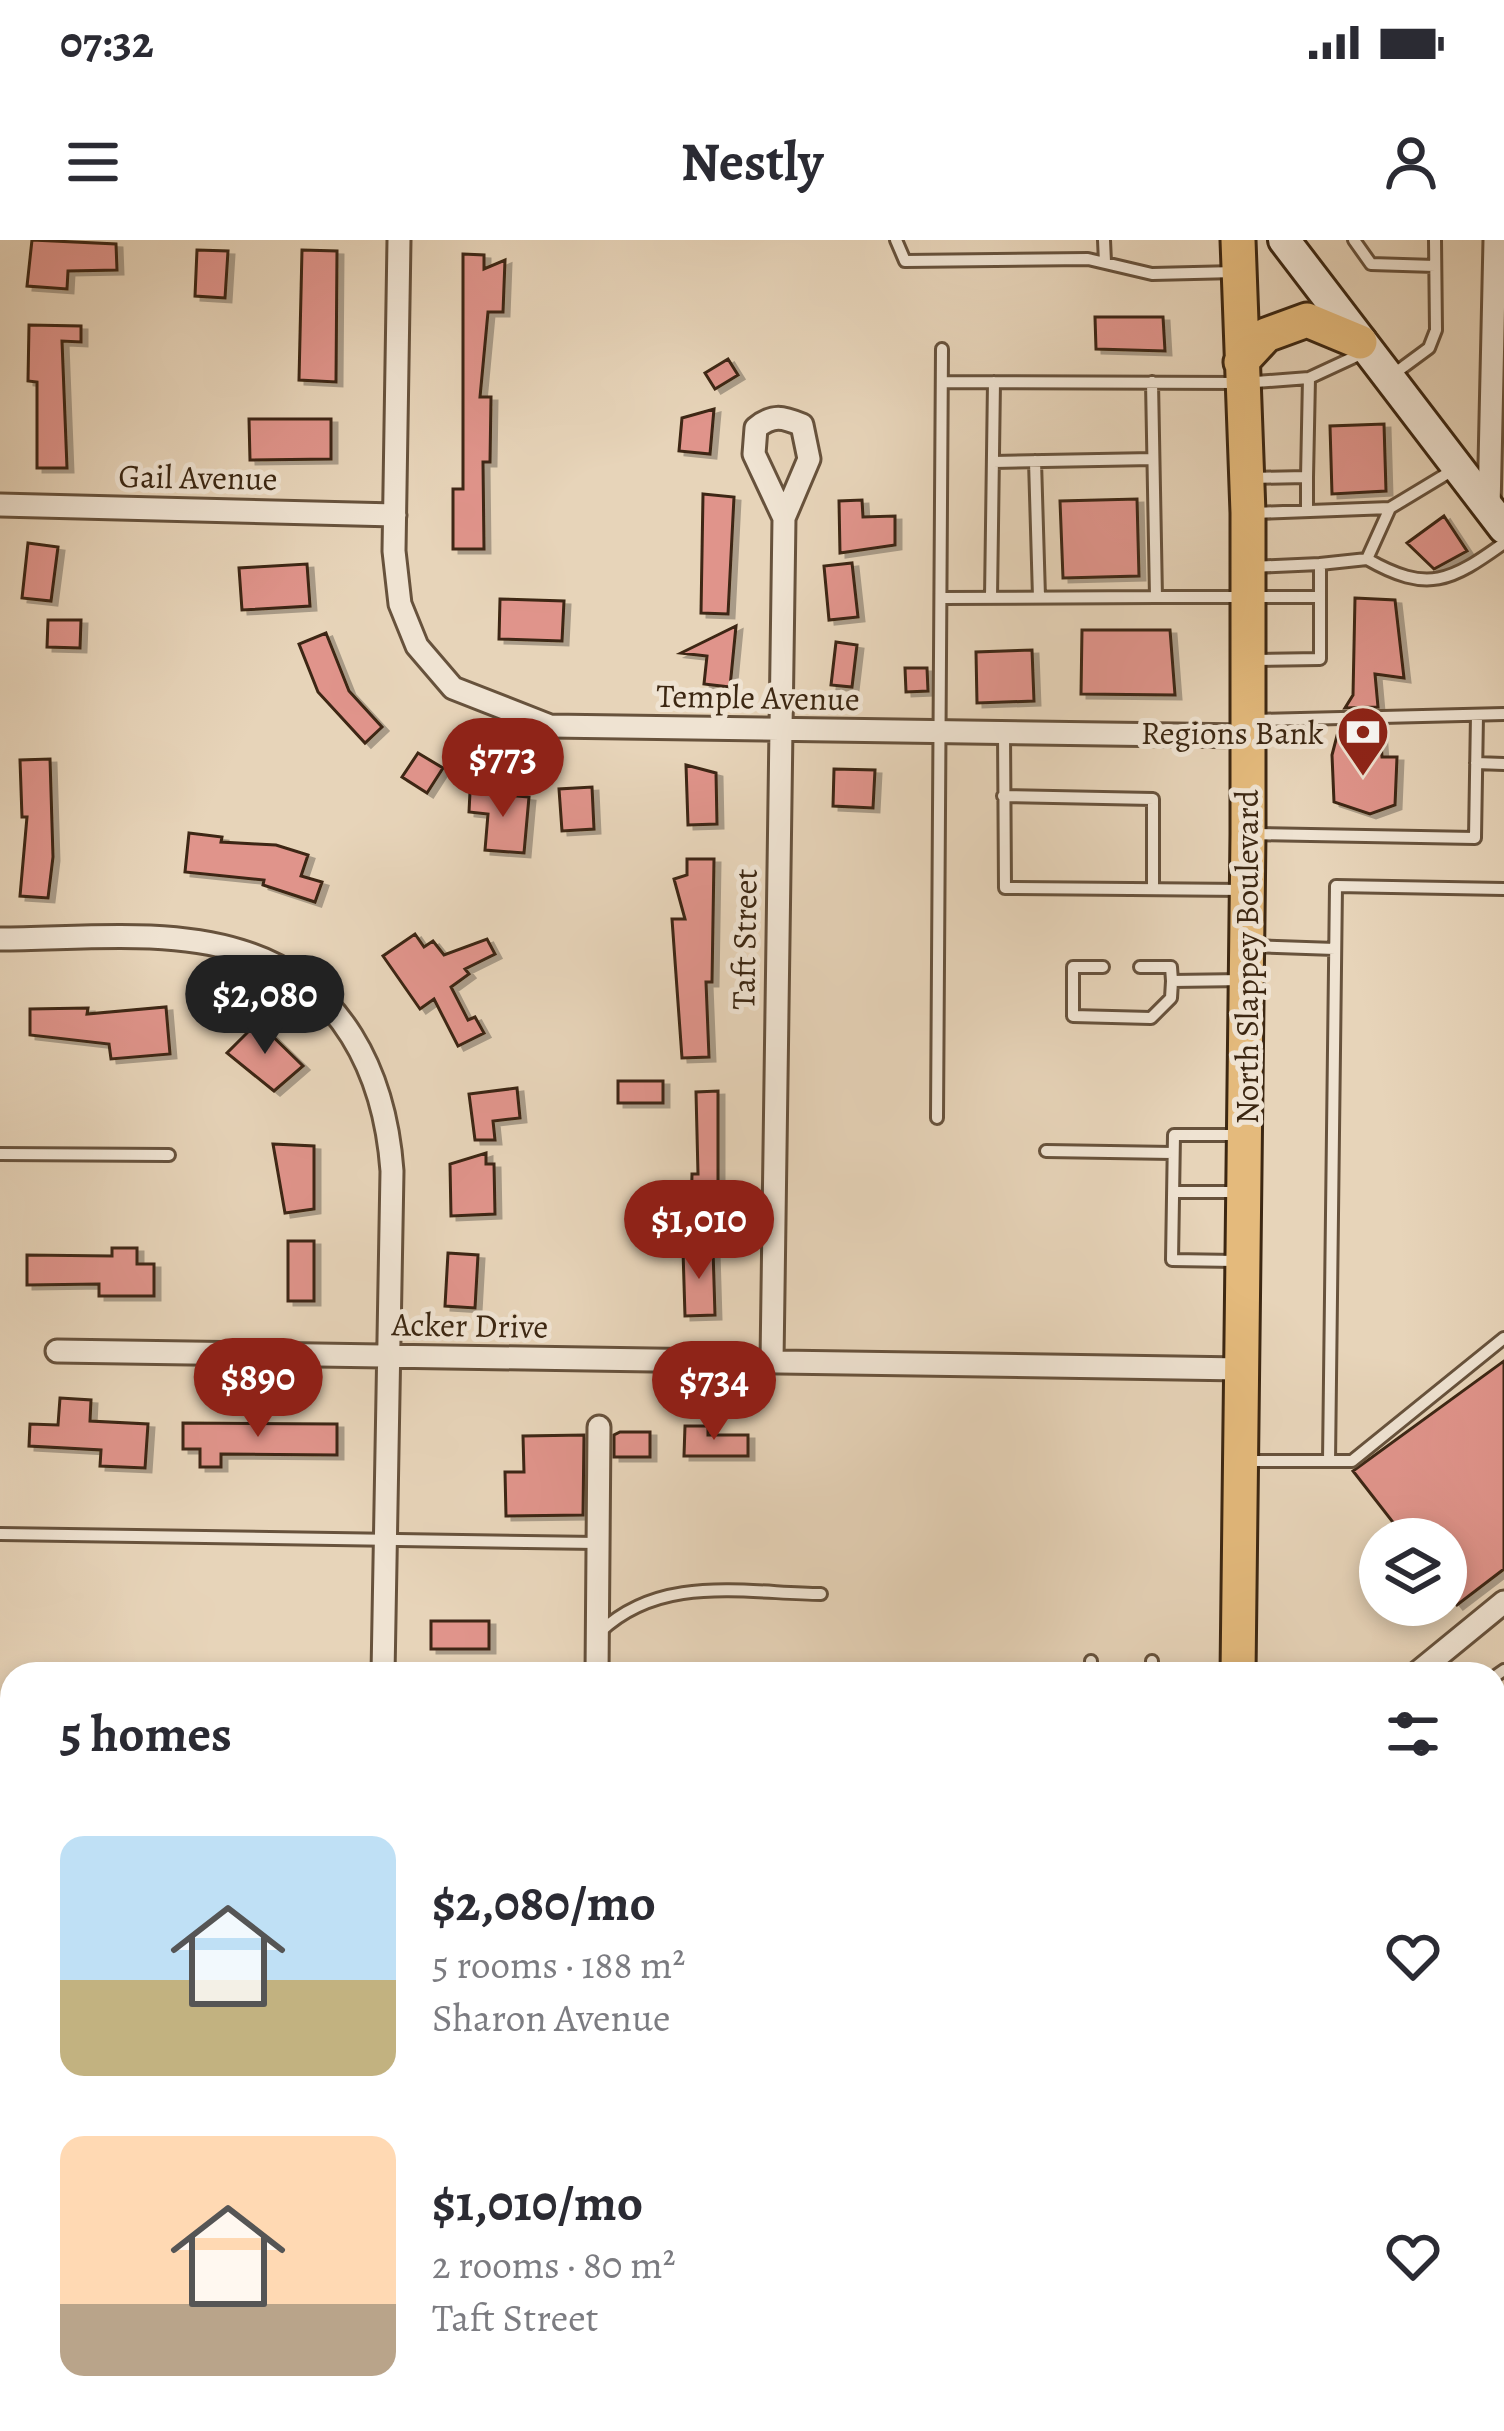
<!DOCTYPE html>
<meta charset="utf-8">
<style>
:root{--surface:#fff;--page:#f2f2f3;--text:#2b2b33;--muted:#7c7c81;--accent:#8f2418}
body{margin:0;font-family:Alegreya,serif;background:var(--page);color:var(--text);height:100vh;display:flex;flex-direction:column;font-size:45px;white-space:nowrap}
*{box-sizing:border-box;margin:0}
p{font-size:39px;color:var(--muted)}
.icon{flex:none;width:66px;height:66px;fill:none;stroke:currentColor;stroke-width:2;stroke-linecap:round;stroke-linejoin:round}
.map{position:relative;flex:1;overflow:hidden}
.panel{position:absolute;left:0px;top:1422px;width:1506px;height:771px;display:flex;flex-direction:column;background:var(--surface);border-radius:36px 36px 0 0;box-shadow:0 6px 18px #0003}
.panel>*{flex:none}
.tools{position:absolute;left:1359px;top:1278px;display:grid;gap:24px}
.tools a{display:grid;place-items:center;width:108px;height:108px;border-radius:50%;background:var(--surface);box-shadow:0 6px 18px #0003;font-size:60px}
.price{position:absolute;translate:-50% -102px;padding:0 27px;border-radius:42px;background:var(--accent);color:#fff;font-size:39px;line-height:78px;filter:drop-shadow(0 3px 6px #0008)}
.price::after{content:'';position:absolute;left:50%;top:72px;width:36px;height:27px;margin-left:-18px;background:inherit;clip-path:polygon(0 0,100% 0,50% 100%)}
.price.active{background:#222;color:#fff}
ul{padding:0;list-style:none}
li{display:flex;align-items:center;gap:36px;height:300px;padding:0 60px}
li span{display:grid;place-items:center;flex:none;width:336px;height:240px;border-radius:24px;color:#555}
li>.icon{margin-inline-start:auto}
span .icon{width:144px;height:144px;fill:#fffc;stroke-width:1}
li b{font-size:51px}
h2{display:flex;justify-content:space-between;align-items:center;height:144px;padding:0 60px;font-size:51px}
.status{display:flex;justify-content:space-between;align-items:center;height:84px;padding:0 60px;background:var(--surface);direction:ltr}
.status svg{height:33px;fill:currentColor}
header{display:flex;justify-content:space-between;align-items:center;height:156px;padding:0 60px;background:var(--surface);font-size:54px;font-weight:700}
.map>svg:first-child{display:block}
</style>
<div class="status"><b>07:32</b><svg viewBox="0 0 49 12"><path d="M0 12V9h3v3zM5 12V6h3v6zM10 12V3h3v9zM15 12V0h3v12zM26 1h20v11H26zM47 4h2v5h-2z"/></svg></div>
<header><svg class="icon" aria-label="menu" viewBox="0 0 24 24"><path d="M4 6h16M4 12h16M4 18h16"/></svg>Nestly<svg class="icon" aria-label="person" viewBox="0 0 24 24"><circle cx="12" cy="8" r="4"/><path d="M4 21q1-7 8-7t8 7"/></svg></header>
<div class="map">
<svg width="1504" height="2191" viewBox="0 0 1504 2191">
<defs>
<filter id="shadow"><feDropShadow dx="6" dy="4" stdDeviation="0" flood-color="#0004"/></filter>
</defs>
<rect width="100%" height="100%" fill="#e7d4b9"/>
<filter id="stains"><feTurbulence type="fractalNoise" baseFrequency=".00167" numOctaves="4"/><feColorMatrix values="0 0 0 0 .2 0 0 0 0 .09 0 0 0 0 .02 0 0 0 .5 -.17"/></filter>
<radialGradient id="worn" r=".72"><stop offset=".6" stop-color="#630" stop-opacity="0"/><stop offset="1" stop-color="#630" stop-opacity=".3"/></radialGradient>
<!-- building -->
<path fill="#e0948b" stroke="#3c2712" stroke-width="3" filter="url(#shadow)" d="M32,0L116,4L117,30L68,31L67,49L27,46Z
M197,10L228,11L225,58L195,56Z
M302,10L337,11L336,142L299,140Z
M463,14L484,15V29L505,20L503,72H488L480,157H491L490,222H483L484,309H453V249H463Z
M1095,77H1163L1165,111L1096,109Z
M29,85L81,86V102L62,101L67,228H37V142L28,141Z
M728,119L738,135L715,149L705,133Z
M714,169L710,214L679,211L682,178Z
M249,179H331V219L250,220Z
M1384,184L1386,251L1332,254L1330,186Z
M703,254L734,257L728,374L701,373Z
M1137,259L1139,336L1063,338L1060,261Z
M862,260L863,277L895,276V305L840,313L839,261Z
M1444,276L1467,311L1434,329L1407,303Z
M28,303L58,307L51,361L22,358Z
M852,323L858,377L829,380L824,326Z
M307,324L310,366L242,370L239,328Z
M1355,358L1395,360L1404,438L1375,434L1378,467L1345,468L1353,455Z
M500,359L564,361L562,401L499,399Z
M48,380H81L80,408L47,407Z
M736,386L730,447L704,444L707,416L681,413Z
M1082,390H1170L1175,455L1081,454Z
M326,393L349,451L382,487L365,503L318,452L299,404Z
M836,402L857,405L852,447L831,445Z
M1032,410L1034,461L977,463L976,412Z
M905,428H927L928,451L906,452Z
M1380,487L1382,517H1397L1395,565L1370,574L1334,562L1332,515L1339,488Z
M418,513L443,528L427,553L402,537Z
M50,519L53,617L48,658L20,656L27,577H22L20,520Z
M686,525L716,533L717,584L688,585Z
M834,529L875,530L873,568L833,566Z
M592,547L594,589L562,591L559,549Z
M470,552L529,557L524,613L485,610L488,574L469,572Z
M189,593L222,597L221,602L276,605L308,615L301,636L322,642L315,662L263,645L264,640L185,632Z
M687,619H714L712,742H706L709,817L682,818L672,679H685L674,639L687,635Z
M415,694L424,707L433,701L444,715L487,699L495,714L465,729L469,734L451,747L468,780L475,777L484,793L458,806L434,759L420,769L383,716Z
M166,767L170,814L111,819L109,804L30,795V769L88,768L87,774Z
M258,782L303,826L274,851L227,813Z
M618,841H663V863H618Z
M517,848L520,878L493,881L495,900H475L469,854Z
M718,851V978H691L692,934H698L696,852Z
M273,904L314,906V969L285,973Z
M486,913V924H494L495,974L451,976L450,924Z
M288,1001H314V1061H288Z
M112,1008H137V1024H154V1056H99V1044L27,1045V1015L112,1016Z
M713,1009L715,1075L685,1076L683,1010Z
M448,1013L478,1015L475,1068L445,1066Z
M1504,1121V1329L1457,1365L1446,1351V1299H1406L1353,1231Z
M60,1158L91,1160L90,1181L148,1184L145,1228L100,1226L101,1210L29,1206L30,1184L58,1185Z
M183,1183L337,1184V1215L221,1214V1227H200V1209H183Z
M685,1186H708V1195H748V1216H684Z
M620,1192H650V1217H614V1195Z
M584,1195L583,1275L506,1276L505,1232H524L523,1196Z
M431,1381H489V1409H431Z"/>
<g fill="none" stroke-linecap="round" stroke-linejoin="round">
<!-- lane casing -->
<g stroke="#67523c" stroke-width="16">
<path id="lane" d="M896,0L905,21L1088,19L1152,34L1236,32
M1104,0L1105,22
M1354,0L1371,24L1435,26
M1391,136L1429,108L1436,90L1435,0
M942,142L1242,143L1309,138
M1035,221L1039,357
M993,222L1153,219
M1250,238L1307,237L1309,138L1363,113
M1307,271V237
M1255,273L1390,268
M1367,319C1428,354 1451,341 1504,303
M1320,324L1367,319L1390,268L1453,230
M1156,357H1320
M941,358L1156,357L1152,142
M991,358L994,142
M1251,420L1320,419V324L1252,327
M1255,480L1504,474
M1004,492L1005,648L1245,650
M1476,523L1504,524
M1003,556L1153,559V649
M1251,594L1475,598L1477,475
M1251,706L1335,709
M1103,727H1073V776L1151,778L1171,758L1172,741L1244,740
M1140,727H1171L1172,741
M937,878L942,109
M1046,911L1173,913
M0,914L169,915
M1173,952H1242
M1236,1021L1172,1020L1174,895H1242
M1245,1221H1352L1504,1098
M1329,1221L1336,646L1504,649
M0,1294L597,1303
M600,1392C661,1334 743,1353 821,1354
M1152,1421V1434
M1091,1434V1421
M1494,1437L1504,1430
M0,2106H12
M643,2191V2181
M897,2191V2181
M1013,2191V2181
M1136,2191V2181"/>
</g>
<!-- street casing -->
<g stroke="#67523c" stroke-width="27">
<path id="street" d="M399,0L394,311L400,364L417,406L453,448L550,486L1248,496
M0,265L395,275
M1489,269L1495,0
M0,699C77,699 165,688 240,711C342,741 385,834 392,931L383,1434
M57,1111L1242,1129
M772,1121L784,278L809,219L802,185C783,177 773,174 756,188L754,214L784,278
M597,1434L599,1187
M1416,1434L1504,1362
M0,1476H12
M0,1654L12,1655
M1494,2044L1504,2057
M135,2181V2191"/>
</g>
<!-- secondary casing -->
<g stroke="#3c2712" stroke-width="36">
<path id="secondary" d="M1284,0L1504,288
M1494,1869L1504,1862
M0,1880H12"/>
</g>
<!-- primary casing -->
<g stroke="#3c2712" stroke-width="39">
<path id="primary" d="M1238,0L1248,273V594L1238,1434
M1241,122L1266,95L1307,80L1360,102
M1226,2191V2181"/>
</g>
<!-- lane -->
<use href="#lane" stroke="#efe3d2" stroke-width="10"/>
<!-- street -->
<use href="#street" stroke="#efe3d2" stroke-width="21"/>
<!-- secondary -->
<use href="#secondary" stroke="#efe3d2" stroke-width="30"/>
<!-- primary -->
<use href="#primary" stroke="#e4ba7c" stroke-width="33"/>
</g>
<!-- icons -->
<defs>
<g id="bank-pin" transform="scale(2.7)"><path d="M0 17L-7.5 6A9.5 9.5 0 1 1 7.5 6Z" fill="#8f2418" stroke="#efe3d2"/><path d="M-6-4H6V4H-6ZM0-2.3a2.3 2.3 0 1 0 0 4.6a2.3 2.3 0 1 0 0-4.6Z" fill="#fff"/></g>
</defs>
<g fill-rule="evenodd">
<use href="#bank-pin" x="1363" y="492"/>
</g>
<g text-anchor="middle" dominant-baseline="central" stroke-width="10" stroke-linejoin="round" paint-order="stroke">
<!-- street labels -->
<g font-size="33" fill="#3c2712" stroke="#efe3d2">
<text transform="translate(198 237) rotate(1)">Gail Avenue</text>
<text transform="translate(758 457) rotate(1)">Temple Avenue</text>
<text transform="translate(744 699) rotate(-89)">Taft Street</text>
<text transform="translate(1246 717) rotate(-90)">North Slappey Boulevard</text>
<text transform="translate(470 1085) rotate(1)">Acker Drive</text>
</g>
<!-- poi labels -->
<g font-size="33" fill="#3c2712" stroke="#efe3d2" text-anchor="end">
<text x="1324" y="492">Regions Bank</text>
</g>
</g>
<rect width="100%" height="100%" filter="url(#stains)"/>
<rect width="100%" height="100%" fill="url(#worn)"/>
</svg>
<div class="tools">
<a><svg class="icon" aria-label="layers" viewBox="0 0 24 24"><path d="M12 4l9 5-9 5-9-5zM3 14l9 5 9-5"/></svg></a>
</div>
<b class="price" style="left:503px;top:580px">$773</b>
<b class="price active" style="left:265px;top:817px">$2,080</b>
<b class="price" style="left:699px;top:1042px">$1,010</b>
<b class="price" style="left:258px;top:1200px">$890</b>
<b class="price" style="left:714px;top:1203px">$734</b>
<section class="panel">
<h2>5 homes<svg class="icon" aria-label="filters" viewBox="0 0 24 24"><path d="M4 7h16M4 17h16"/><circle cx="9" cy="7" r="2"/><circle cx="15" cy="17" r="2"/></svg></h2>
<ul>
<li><span style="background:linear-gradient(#bfe0f5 60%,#c2b280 0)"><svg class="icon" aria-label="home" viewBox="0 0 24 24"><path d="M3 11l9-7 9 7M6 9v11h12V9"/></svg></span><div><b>$2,080/mo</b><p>5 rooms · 188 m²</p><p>Sharon Avenue</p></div><svg class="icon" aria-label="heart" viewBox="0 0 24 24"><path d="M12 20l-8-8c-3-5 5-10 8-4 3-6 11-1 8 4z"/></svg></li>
<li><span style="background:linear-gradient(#ffd9b3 70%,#b9a48a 0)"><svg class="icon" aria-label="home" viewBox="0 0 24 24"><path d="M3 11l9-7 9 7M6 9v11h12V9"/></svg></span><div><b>$1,010/mo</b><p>2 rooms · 80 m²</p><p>Taft Street</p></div><svg class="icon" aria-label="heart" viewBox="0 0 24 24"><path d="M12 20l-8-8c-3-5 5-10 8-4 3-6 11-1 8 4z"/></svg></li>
</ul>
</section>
</div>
